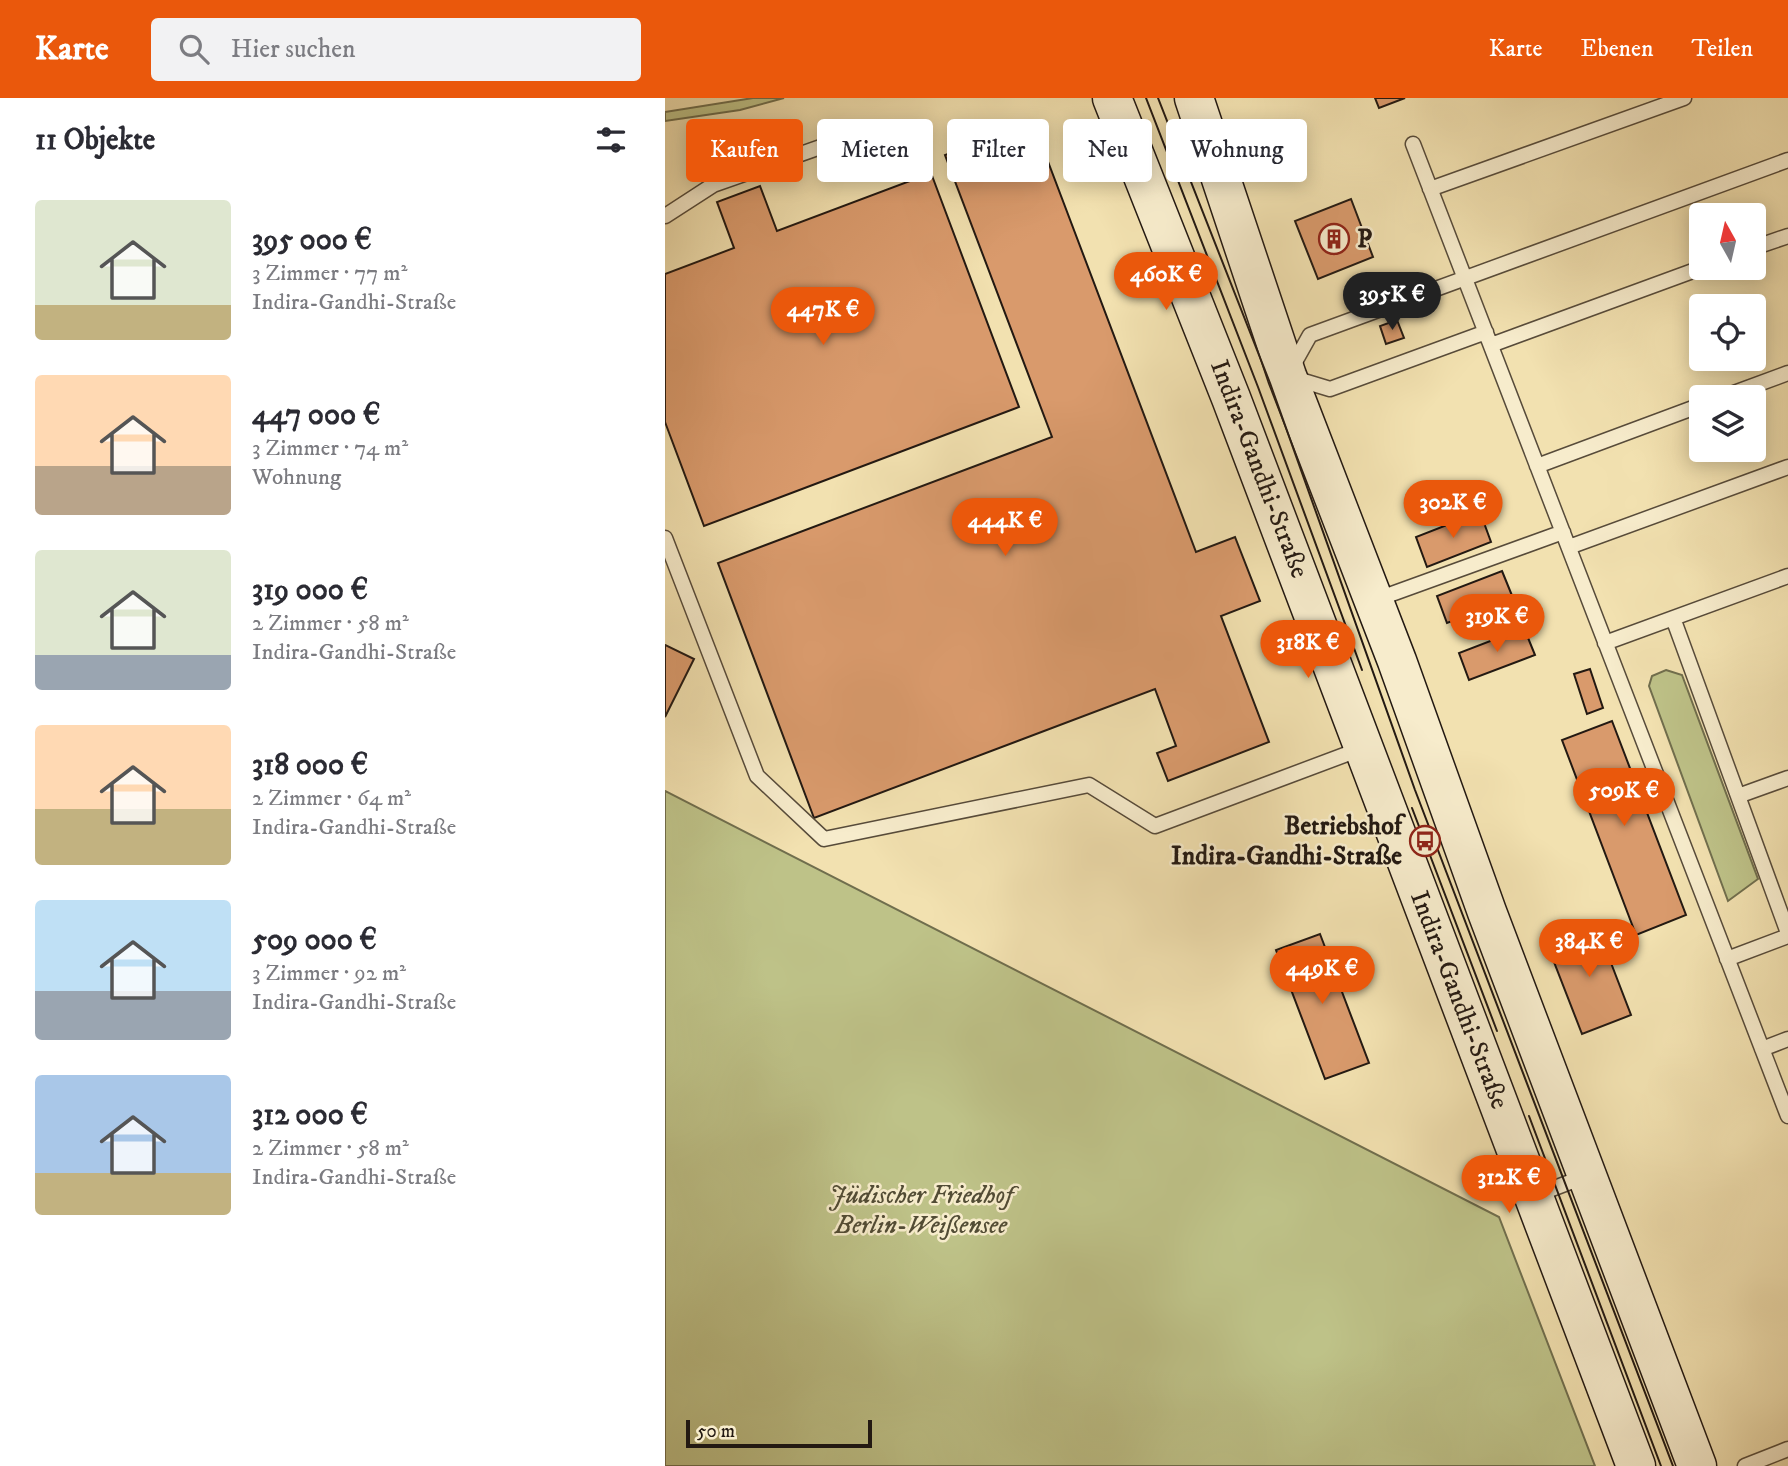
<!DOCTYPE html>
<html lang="de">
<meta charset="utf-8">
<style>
:root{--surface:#fff;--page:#f2f2f3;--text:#2b2b33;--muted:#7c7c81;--accent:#ea580c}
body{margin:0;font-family:"IM FELL DW Pica",serif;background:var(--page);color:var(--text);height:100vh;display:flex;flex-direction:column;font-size:26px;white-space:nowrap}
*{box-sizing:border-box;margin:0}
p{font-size:23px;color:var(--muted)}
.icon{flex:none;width:38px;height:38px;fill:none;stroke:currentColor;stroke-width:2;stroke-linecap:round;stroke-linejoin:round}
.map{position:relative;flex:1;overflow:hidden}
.sheet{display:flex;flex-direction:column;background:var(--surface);width:665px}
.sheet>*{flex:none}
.top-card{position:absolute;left:21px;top:21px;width:665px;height:63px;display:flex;gap:14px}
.needle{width:46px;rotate:352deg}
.controls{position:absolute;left:1024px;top:105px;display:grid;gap:14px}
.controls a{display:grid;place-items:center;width:77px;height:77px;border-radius:7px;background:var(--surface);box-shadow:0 4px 18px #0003;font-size:35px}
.scale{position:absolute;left:21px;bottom:18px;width:186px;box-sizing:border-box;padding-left:7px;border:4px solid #231912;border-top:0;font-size:19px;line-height:24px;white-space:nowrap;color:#231912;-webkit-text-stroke:5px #f7eccc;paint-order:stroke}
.price{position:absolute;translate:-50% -60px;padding:0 16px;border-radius:24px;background:var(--accent);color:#fff;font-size:23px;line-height:46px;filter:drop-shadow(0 2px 4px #0008)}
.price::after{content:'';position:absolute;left:50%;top:42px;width:21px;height:16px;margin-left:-10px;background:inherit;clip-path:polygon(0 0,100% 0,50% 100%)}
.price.on{background:#222;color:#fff}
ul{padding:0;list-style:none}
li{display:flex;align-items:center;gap:21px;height:175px;padding:0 35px}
li span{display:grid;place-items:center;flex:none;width:196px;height:140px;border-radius:7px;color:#555}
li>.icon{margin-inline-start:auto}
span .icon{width:84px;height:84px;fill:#fffc;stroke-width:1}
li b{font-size:30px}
h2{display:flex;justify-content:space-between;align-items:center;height:84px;padding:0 35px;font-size:30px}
.pill{padding:0 24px;border-radius:7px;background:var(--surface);box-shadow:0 4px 18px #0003;font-size:24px;line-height:63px}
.pill.on{background:var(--accent);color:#fff}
header{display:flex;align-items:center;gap:42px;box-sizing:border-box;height:98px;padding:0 35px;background:var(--accent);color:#fff}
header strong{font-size:33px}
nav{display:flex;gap:38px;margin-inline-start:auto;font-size:24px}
.search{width:490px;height:63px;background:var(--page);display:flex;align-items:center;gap:18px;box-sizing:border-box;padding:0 24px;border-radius:7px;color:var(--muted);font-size:26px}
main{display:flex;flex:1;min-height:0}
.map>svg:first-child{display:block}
</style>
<header>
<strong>Karte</strong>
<div class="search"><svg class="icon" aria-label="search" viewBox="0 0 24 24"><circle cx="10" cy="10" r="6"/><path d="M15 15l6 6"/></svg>Hier suchen</div>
<nav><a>Karte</a><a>Ebenen</a><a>Teilen</a></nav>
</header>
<main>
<section class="sheet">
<h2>11 Objekte<svg class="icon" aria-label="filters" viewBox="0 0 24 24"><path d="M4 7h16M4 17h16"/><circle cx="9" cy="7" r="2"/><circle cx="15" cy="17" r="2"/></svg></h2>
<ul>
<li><span style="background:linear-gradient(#dfe7d0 75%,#c2b280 0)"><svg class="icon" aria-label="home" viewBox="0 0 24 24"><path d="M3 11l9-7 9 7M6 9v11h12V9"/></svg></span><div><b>395 000 €</b><p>3 Zimmer · 77 m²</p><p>Indira-Gandhi-Straße</p></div></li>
<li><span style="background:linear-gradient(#ffd9b3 65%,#b9a48a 0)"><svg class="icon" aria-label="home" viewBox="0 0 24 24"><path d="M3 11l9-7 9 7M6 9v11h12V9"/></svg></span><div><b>447 000 €</b><p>3 Zimmer · 74 m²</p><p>Wohnung</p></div></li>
<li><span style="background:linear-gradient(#dfe7d0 75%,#9aa5b1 0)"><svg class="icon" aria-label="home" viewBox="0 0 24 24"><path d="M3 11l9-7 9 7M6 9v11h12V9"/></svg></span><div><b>319 000 €</b><p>2 Zimmer · 58 m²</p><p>Indira-Gandhi-Straße</p></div></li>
<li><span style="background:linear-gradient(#ffd9b3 60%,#c2b280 0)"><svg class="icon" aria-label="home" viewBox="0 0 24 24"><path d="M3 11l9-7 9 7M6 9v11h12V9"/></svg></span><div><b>318 000 €</b><p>2 Zimmer · 64 m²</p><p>Indira-Gandhi-Straße</p></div></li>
<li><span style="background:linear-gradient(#bfe0f5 65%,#9aa5b1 0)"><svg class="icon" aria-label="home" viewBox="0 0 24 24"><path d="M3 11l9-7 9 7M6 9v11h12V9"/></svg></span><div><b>509 000 €</b><p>3 Zimmer · 92 m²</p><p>Indira-Gandhi-Straße</p></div></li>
<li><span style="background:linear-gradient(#a9c7e8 70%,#c2b280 0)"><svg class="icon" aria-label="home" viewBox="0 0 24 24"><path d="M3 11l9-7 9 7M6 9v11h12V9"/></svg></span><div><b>312 000 €</b><p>2 Zimmer · 58 m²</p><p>Indira-Gandhi-Straße</p></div></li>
</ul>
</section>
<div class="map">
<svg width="1123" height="1368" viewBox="0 0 1123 1368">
<rect width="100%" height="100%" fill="#f2e1b0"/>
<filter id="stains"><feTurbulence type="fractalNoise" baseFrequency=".00286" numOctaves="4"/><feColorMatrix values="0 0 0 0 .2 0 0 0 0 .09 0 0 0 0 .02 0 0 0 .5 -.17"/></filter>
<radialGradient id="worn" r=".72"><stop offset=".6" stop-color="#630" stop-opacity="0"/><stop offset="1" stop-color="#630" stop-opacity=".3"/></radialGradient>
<!-- green -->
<path fill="#bec288" stroke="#706e4d" stroke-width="2" d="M88,0H119L75,12L0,23V14Z
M1001,572L1017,577L1093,781L1063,803L984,588L987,578Z
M0,693L834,1119L930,1368H0Z"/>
<!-- building -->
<path fill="#d99a6c" stroke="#231912" stroke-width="2" d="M710,0H740L714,10Z
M368,24L531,454L570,439L595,503L556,518L604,644L503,683L492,655L511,648L490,591L149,720L53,465L387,339L280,57Z
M266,75L354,309L39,428L0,324V176L69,150L52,104L95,88L112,133Z
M686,101L708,159L653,181L630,123Z
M732,222L739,240L721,246L715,228Z
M815,414L826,444L762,469L751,439Z
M837,473L848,500L782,525L772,498Z
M859,530L870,557L804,582L794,555Z
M0,547L29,561L0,619Z
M925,571L938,610L922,616L909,576Z
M947,623L1021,817L971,837L897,642Z
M931,826L966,917L917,936L882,846Z
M655,836L704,965L660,981L611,852Z"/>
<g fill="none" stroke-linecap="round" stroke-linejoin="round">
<!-- service casing -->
<g stroke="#574b3a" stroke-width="17">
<path id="service" d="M748,46L1123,1018
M765,91L1019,0
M0,118L48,87L198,34
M1088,150L1123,138
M821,234L665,291L622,278L645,237L1123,62
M826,247L1036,170
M1058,299L1123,275
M872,368L1036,307
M0,440L92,678L159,741L424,687L490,728L698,650
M904,449L1123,369
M710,502L898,434
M1008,520L1123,835
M940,545L1123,478
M1073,698L1123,680
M1062,861L1123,838
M1097,951L1123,941
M871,1097L921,1078
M1080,1368L1123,1351"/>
</g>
<!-- secondary casing -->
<g stroke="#231912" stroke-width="41">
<path id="secondary" d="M447,0L566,300L971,1368
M529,0L622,278L732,563L822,814L1032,1368"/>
</g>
<!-- service -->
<use href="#service" stroke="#f7eccc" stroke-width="14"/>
<!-- secondary -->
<use href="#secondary" stroke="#f7eccc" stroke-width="38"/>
<!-- tram -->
<path stroke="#231912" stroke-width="2" d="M481,0L593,289L697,572
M493,0L605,285L750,692L1008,1368
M747,710L832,933
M864,1018L996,1368"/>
</g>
<!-- icons -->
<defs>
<g id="building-ring" transform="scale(1.575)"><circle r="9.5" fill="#f7eccc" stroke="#8f2418" stroke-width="1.5"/><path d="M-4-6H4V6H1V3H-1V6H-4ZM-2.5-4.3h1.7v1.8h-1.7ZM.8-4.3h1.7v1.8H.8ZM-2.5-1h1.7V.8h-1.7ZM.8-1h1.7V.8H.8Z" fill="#8f2418"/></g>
<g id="bus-ring" transform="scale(1.575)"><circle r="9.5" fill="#f7eccc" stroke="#8f2418" stroke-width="1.5"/><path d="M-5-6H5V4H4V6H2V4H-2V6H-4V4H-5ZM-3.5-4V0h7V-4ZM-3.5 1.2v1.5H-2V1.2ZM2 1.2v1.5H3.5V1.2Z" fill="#8f2418"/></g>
</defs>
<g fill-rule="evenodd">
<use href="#building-ring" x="669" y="141"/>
<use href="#bus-ring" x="760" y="743"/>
</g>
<g text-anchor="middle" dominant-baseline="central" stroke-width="5" stroke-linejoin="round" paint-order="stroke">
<!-- poi labels -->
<g font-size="26" font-weight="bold" fill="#231912" stroke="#f7eccc" text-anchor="start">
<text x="692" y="141">P</text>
<text x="737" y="728" text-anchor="end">Betriebshof<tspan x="737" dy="30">Indira-Gandhi-Straße</tspan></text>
</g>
<!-- street labels -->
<g font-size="26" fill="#231912" stroke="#f7eccc">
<text transform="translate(594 371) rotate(69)">Indira-Gandhi-Straße</text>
<text transform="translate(794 902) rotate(69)">Indira-Gandhi-Straße</text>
</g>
<!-- park labels -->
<g font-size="26" font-style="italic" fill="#524c35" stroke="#f7eccc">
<text x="256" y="1097">Jüdischer Friedhof<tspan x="256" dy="30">Berlin-Weißensee</tspan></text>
</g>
</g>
<rect width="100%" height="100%" filter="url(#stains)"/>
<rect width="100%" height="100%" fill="url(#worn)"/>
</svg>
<div class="controls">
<a><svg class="needle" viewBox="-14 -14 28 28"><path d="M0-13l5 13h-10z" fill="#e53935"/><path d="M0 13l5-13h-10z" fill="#7c7c81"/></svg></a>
<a><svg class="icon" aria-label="locate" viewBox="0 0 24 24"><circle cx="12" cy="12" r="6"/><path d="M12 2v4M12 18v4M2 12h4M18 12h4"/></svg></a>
<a><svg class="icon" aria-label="layers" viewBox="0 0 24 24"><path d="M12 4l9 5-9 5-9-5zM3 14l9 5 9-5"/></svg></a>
</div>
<div class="scale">50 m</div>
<b class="price" style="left:501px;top:214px">460K €</b>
<b class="price on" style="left:727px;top:234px">395K €</b>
<b class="price" style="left:158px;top:249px">447K €</b>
<b class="price" style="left:788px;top:442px">302K €</b>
<b class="price" style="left:340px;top:460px">444K €</b>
<b class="price" style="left:832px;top:556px">319K €</b>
<b class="price" style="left:643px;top:582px">318K €</b>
<b class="price" style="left:959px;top:730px">509K €</b>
<b class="price" style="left:924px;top:881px">384K €</b>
<b class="price" style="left:657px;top:908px">449K €</b>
<b class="price" style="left:844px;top:1117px">312K €</b>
<div class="top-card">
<a class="pill on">Kaufen</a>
<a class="pill">Mieten</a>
<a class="pill">Filter</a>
<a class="pill">Neu</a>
<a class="pill">Wohnung</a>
</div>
</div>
</main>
